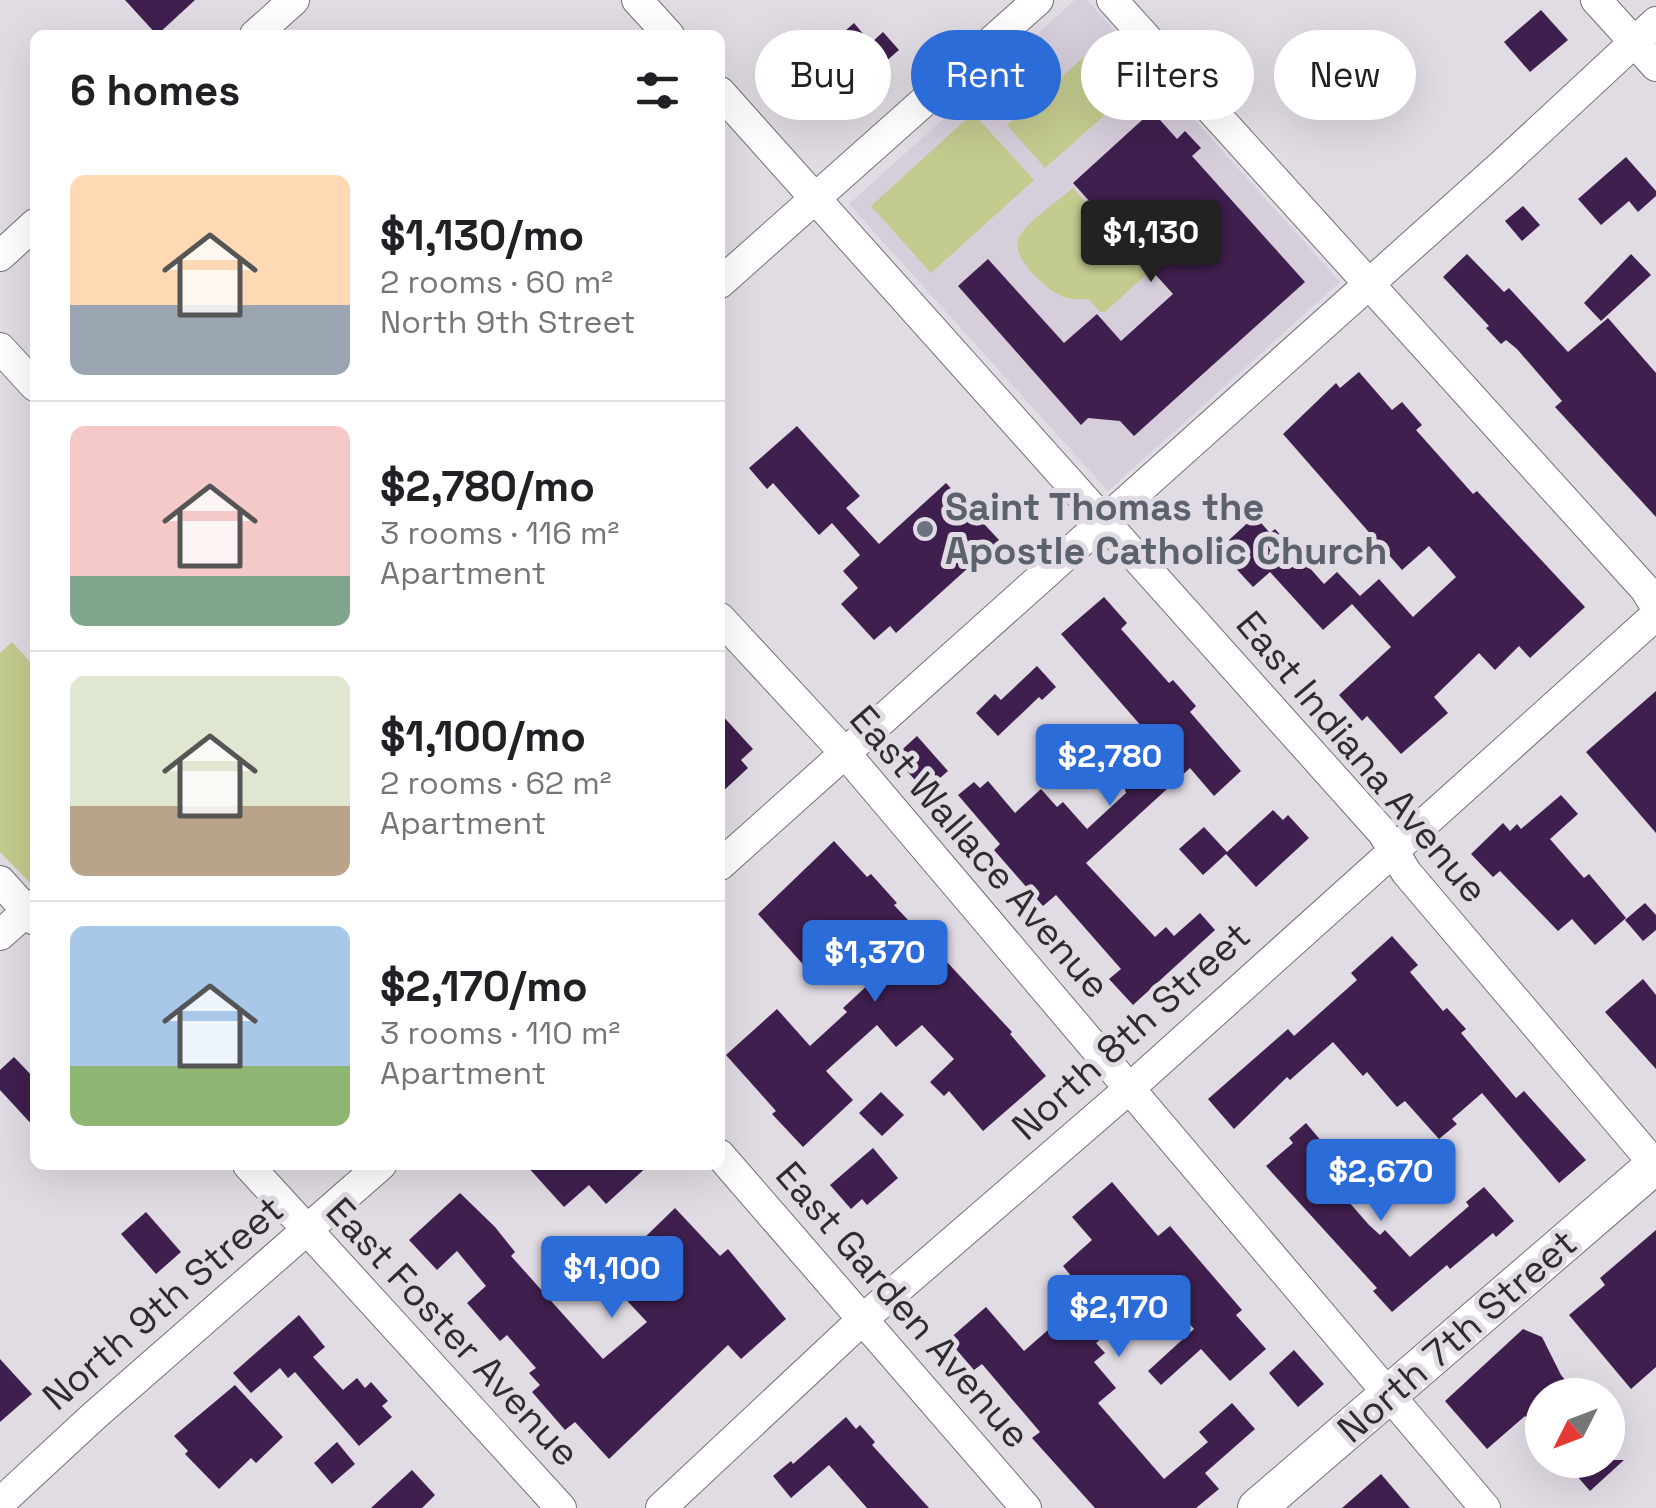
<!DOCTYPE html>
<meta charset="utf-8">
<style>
:root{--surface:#fff;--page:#f6f6f6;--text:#202124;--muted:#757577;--line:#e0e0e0;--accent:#2c6cd9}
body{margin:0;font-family:"Space Grotesk",sans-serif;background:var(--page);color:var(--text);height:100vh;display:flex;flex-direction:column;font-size:38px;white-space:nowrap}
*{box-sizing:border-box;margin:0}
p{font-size:32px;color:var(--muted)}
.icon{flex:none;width:55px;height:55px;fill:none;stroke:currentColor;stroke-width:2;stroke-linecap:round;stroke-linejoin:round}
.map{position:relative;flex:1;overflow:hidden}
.side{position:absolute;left:30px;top:30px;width:695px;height:1140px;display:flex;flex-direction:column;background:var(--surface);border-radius:15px;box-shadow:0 10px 40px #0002}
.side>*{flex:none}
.banner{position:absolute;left:755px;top:30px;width:750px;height:90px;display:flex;gap:20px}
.needle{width:65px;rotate:228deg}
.buttons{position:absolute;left:1525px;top:1378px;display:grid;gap:20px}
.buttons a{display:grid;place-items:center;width:100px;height:100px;border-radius:50%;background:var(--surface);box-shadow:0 10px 40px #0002;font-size:50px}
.price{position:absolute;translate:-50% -85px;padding:0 22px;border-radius:10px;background:var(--accent);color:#fff;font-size:32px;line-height:65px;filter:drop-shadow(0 2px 5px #0008)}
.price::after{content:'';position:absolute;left:50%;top:60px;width:30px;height:22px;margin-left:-15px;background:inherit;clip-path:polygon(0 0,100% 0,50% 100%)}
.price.on{background:#222;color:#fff}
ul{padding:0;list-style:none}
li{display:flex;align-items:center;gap:30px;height:250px;padding:0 40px}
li+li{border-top:2px solid var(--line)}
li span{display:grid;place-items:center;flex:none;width:280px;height:200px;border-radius:15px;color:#555}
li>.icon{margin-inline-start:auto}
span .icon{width:120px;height:120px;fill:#fffc;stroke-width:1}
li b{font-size:42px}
h2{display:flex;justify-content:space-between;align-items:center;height:120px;padding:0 40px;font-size:42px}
.pill{padding:0 35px;border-radius:45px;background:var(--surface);box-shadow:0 10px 40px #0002;font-size:35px;line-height:90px}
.pill.on{background:var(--accent);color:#fff}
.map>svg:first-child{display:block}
</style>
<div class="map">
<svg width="1656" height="1508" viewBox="0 0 1656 1508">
<rect width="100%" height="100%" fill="#e1dce4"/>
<!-- built -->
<path fill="#d7cedb" d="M1075,0H1087L1340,282L1108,491L849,204Z"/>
<!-- green -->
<path fill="#c4cb8f" d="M1094,48L1132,91L1045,168L1007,125Z
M973,113L1034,180L931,273L871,206Z
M1073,188L1148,273L1105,312H1100L1088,299C1080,299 1072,300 1064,297C1047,291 1009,257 1019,237C1027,222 1059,200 1073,188Z
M12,642L35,667V881L30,883L0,852V653Z"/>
<!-- building -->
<path fill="#3f1f4e" d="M125,0H195L157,35Z
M1541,10L1568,40L1530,72L1504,42Z
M854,23L871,43L883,32L899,50L862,82L838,56L845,50L835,40Z
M1152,111L1177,139L1185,131L1201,148L1192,156L1305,282L1134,436L1120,421L1088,418L1081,425L958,286L988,259L1064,343L1097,314L1121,341L1173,294L1073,183Z
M1626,157L1656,191V196L1638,212L1629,201L1601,225L1578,199Z
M1523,206L1540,225L1522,241L1505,221Z
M1467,254L1504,292L1509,288L1568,352L1608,318L1656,373V517L1555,407L1562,401L1517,349L1506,340L1501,344L1486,328L1489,326L1443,277Z
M1631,254L1651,275L1601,321L1584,303Z
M1359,372L1392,410L1402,402L1422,425L1416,430L1473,494L1477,491L1585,607L1530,658L1519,646L1495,670L1479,653L1434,697L1448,713L1401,754L1367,716L1362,721L1339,695L1391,647L1352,604L1323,630L1270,572L1253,587L1230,562L1241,552L1229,540L1255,516L1270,533L1275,529L1324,584L1337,572L1360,596L1379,579L1413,617L1456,577L1429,546L1402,570L1283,434L1336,383L1340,388Z
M797,426L860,496L846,508L879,544L946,483L999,540L896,633L890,626L874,640L841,604L858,588L843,571L860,555L832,523L819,535L773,483L767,489L749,468Z
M1104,597L1127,623L1121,629L1169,683L1173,680L1196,706L1190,712L1241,771L1214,796L1190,768L1086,863L1155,937L1166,927L1174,936L1200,913L1215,930L1133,1005L1109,979L1121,969L1056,895L1043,906L994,850L1000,844L958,795L974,782L980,788L988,781L1015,813L1041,789L1057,807L1063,802L1087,829L1126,793L1124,786L1163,751L1061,634Z
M1037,666L1056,687L1042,700L1039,697L998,736L976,713L995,694L1001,700Z
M1656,691V833L1586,752Z
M720,713L753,749L741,760L748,768L720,794Z
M917,736L948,771L925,791L894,757Z
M1561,795L1578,814L1550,839L1584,878L1589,874L1626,918L1595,945L1572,919L1558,931L1500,871L1493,877L1471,854L1503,823L1510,831L1517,824L1521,829Z
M1273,810L1283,820L1288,815L1309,838L1256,887L1226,854L1203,875L1179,849L1204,827L1227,852Z
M834,841L867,877L871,874L897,903L894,905L1012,1032L1010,1034L1046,1076L983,1131L949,1091L944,1096L930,1082L954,1059L922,1025L896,1047L877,1025L826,1071L853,1100L803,1147L772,1114L776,1111L726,1055L777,1009L810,1046L847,1012L843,1008L870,983L836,946L809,971L758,914Z
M1645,903L1656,915V930L1643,941L1625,920Z
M1392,936L1418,965L1410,972L1443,1011L1447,1008L1466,1029L1461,1033L1516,1098L1524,1091L1586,1160L1559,1183L1482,1093L1452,1119L1457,1124L1439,1139L1405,1101L1397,1107L1367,1072L1363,1076L1333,1042L1290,1080L1287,1077L1234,1129L1208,1099L1288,1029L1294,1036L1357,980L1351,973Z
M1643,979L1656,995V1069L1605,1012Z
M14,1057L35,1079V1128L0,1090V1070Z
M881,1092L904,1115L882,1136L859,1113Z
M1306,1123L1334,1156L1320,1169L1369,1225L1380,1235L1385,1230L1410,1257L1469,1206L1466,1202L1484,1187L1514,1221L1496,1237L1493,1233L1450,1269L1447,1265L1392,1312L1373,1291L1377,1288L1266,1166L1293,1143L1289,1138Z
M873,1148L898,1178L867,1205L862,1199L851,1209L830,1185Z
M526,1165H649L606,1204L589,1185L564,1207Z
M1112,1182L1158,1236L1170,1226L1242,1310L1236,1315L1266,1349L1230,1381L1201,1349L1161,1385L1148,1371L1194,1329L1159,1290L1096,1343L1105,1353L1094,1362L1116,1388L1098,1403L1164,1479L1208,1442L1199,1432L1232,1403L1255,1429L1205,1473L1219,1489L1196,1508H1095L1032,1438L1040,1432L982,1364L974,1370L948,1340L986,1307L1024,1351L1048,1330L1055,1338L1094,1304L1063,1266L1092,1240L1072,1217Z
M460,1193L495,1227L515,1252L511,1256L603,1359L647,1322L616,1289L652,1256L640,1242L675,1208L720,1256L728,1249L786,1319L741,1359L728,1345L609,1459L575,1422L565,1430L532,1392L540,1385L529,1373L536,1368L507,1335L500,1341L467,1303L486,1286L457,1251L437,1270L409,1240Z
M146,1212L181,1252L156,1274L121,1234Z
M1656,1230V1367L1631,1389L1569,1315L1605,1285L1600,1278Z
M299,1315L325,1347L313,1357L343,1390L357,1378L365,1388L371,1382L388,1401L382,1406L392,1417L359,1446L295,1372L288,1378L280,1368L251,1393L233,1373Z
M1523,1329L1542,1337L1561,1375L1578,1395H1542V1436L1525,1416L1487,1449L1445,1401Z
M1294,1350L1324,1384L1298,1407L1269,1373Z
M0,1359L32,1394L0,1422Z
M235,1385L283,1437L256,1463L251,1458L219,1489L185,1454L188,1451L174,1436Z
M846,1417L856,1429L860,1425L875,1442L872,1445L929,1508H867L829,1465L791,1498L773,1476L791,1461L793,1464Z
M337,1442L355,1464L332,1484L314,1463Z
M1563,1460H1624L1590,1491Z
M412,1470L435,1495L422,1508H371Z
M1381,1474L1410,1508H1342Z"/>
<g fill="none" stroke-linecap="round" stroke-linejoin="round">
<!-- minor casing -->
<g stroke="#746f77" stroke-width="32">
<path id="minor" d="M637,0L669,35
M1112,0L1645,589L1656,607
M1596,0L1656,66
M255,35L294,0
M720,92L1383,833L1406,872L1656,1166
M0,256L35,224
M720,283L1038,0
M0,348L35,386
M720,618L845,753L1485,1508
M720,865L1503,164L1656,22
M0,881L35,920
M0,935L35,904
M720,1155L1026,1508
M248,1165L561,1508
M0,1503L94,1416L381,1165
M661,1508L863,1319L1130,1088L1656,615"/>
</g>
<!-- tertiary casing -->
<g stroke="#746f77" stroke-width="40">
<path id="tertiary" d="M1257,1508L1656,1164"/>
</g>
<!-- minor -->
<use href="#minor" stroke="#fff" stroke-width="30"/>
<!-- tertiary -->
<use href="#tertiary" stroke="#fff" stroke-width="38"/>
</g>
<!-- markers -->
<circle fill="#6b7280" stroke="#e1dce4" stroke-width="4" cx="925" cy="529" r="10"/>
<g text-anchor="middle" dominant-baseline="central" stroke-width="10" stroke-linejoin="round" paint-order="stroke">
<!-- worship labels -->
<g font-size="38" font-weight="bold" fill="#5b616d" stroke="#e1dce4" text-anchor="start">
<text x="945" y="507">Saint Thomas the<tspan x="945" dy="44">Apostle Catholic Church</tspan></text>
</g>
<!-- street labels -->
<g font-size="38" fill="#2e2c2f" stroke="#e1dce4">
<text transform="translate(1362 757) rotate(50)">East Indiana Avenue</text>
<text transform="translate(980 852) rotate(49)">East Wallace Avenue</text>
<text transform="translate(1131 1031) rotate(-42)">North 8th Street</text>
<text transform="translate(163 1303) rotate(-41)">North 9th Street</text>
<text transform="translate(903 1305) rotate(49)">East Garden Avenue</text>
<text transform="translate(453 1332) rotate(47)">East Foster Avenue</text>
<text transform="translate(1457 1336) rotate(-41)">North 7th Street</text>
</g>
</g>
</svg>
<div class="buttons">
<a><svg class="needle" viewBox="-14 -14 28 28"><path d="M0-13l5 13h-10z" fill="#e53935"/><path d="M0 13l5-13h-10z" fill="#757577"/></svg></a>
</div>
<b class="price on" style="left:1151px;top:285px">$1,130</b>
<b class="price" style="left:1110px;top:809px">$2,780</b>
<b class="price" style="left:875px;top:1005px">$1,370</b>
<b class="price" style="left:1381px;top:1224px">$2,670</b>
<b class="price" style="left:612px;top:1321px">$1,100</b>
<b class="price" style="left:1119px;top:1360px">$2,170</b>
<div class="banner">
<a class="pill">Buy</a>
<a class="pill on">Rent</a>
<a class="pill">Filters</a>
<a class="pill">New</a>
</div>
<section class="side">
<h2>6 homes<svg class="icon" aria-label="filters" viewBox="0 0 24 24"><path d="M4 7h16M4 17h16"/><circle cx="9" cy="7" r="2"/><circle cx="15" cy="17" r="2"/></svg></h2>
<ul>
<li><span style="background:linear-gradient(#ffd9b3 65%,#9aa5b1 0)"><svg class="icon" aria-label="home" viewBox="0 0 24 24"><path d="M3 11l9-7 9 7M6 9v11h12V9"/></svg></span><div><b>$1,130/mo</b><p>2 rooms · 60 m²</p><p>North 9th Street</p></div></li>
<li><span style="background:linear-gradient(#f6c9c9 75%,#7fa58c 0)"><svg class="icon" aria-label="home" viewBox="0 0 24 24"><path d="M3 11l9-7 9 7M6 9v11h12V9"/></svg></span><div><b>$2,780/mo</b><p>3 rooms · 116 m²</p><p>Apartment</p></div></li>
<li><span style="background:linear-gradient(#dfe7d0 65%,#b9a48a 0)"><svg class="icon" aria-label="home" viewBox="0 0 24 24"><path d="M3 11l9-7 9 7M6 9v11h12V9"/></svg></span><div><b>$1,100/mo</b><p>2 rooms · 62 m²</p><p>Apartment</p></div></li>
<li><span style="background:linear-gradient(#a9c7e8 70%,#8fb573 0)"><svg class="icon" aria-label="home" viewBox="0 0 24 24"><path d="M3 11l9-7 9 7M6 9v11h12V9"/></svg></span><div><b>$2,170/mo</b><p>3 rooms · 110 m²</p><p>Apartment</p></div></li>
</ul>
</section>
</div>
